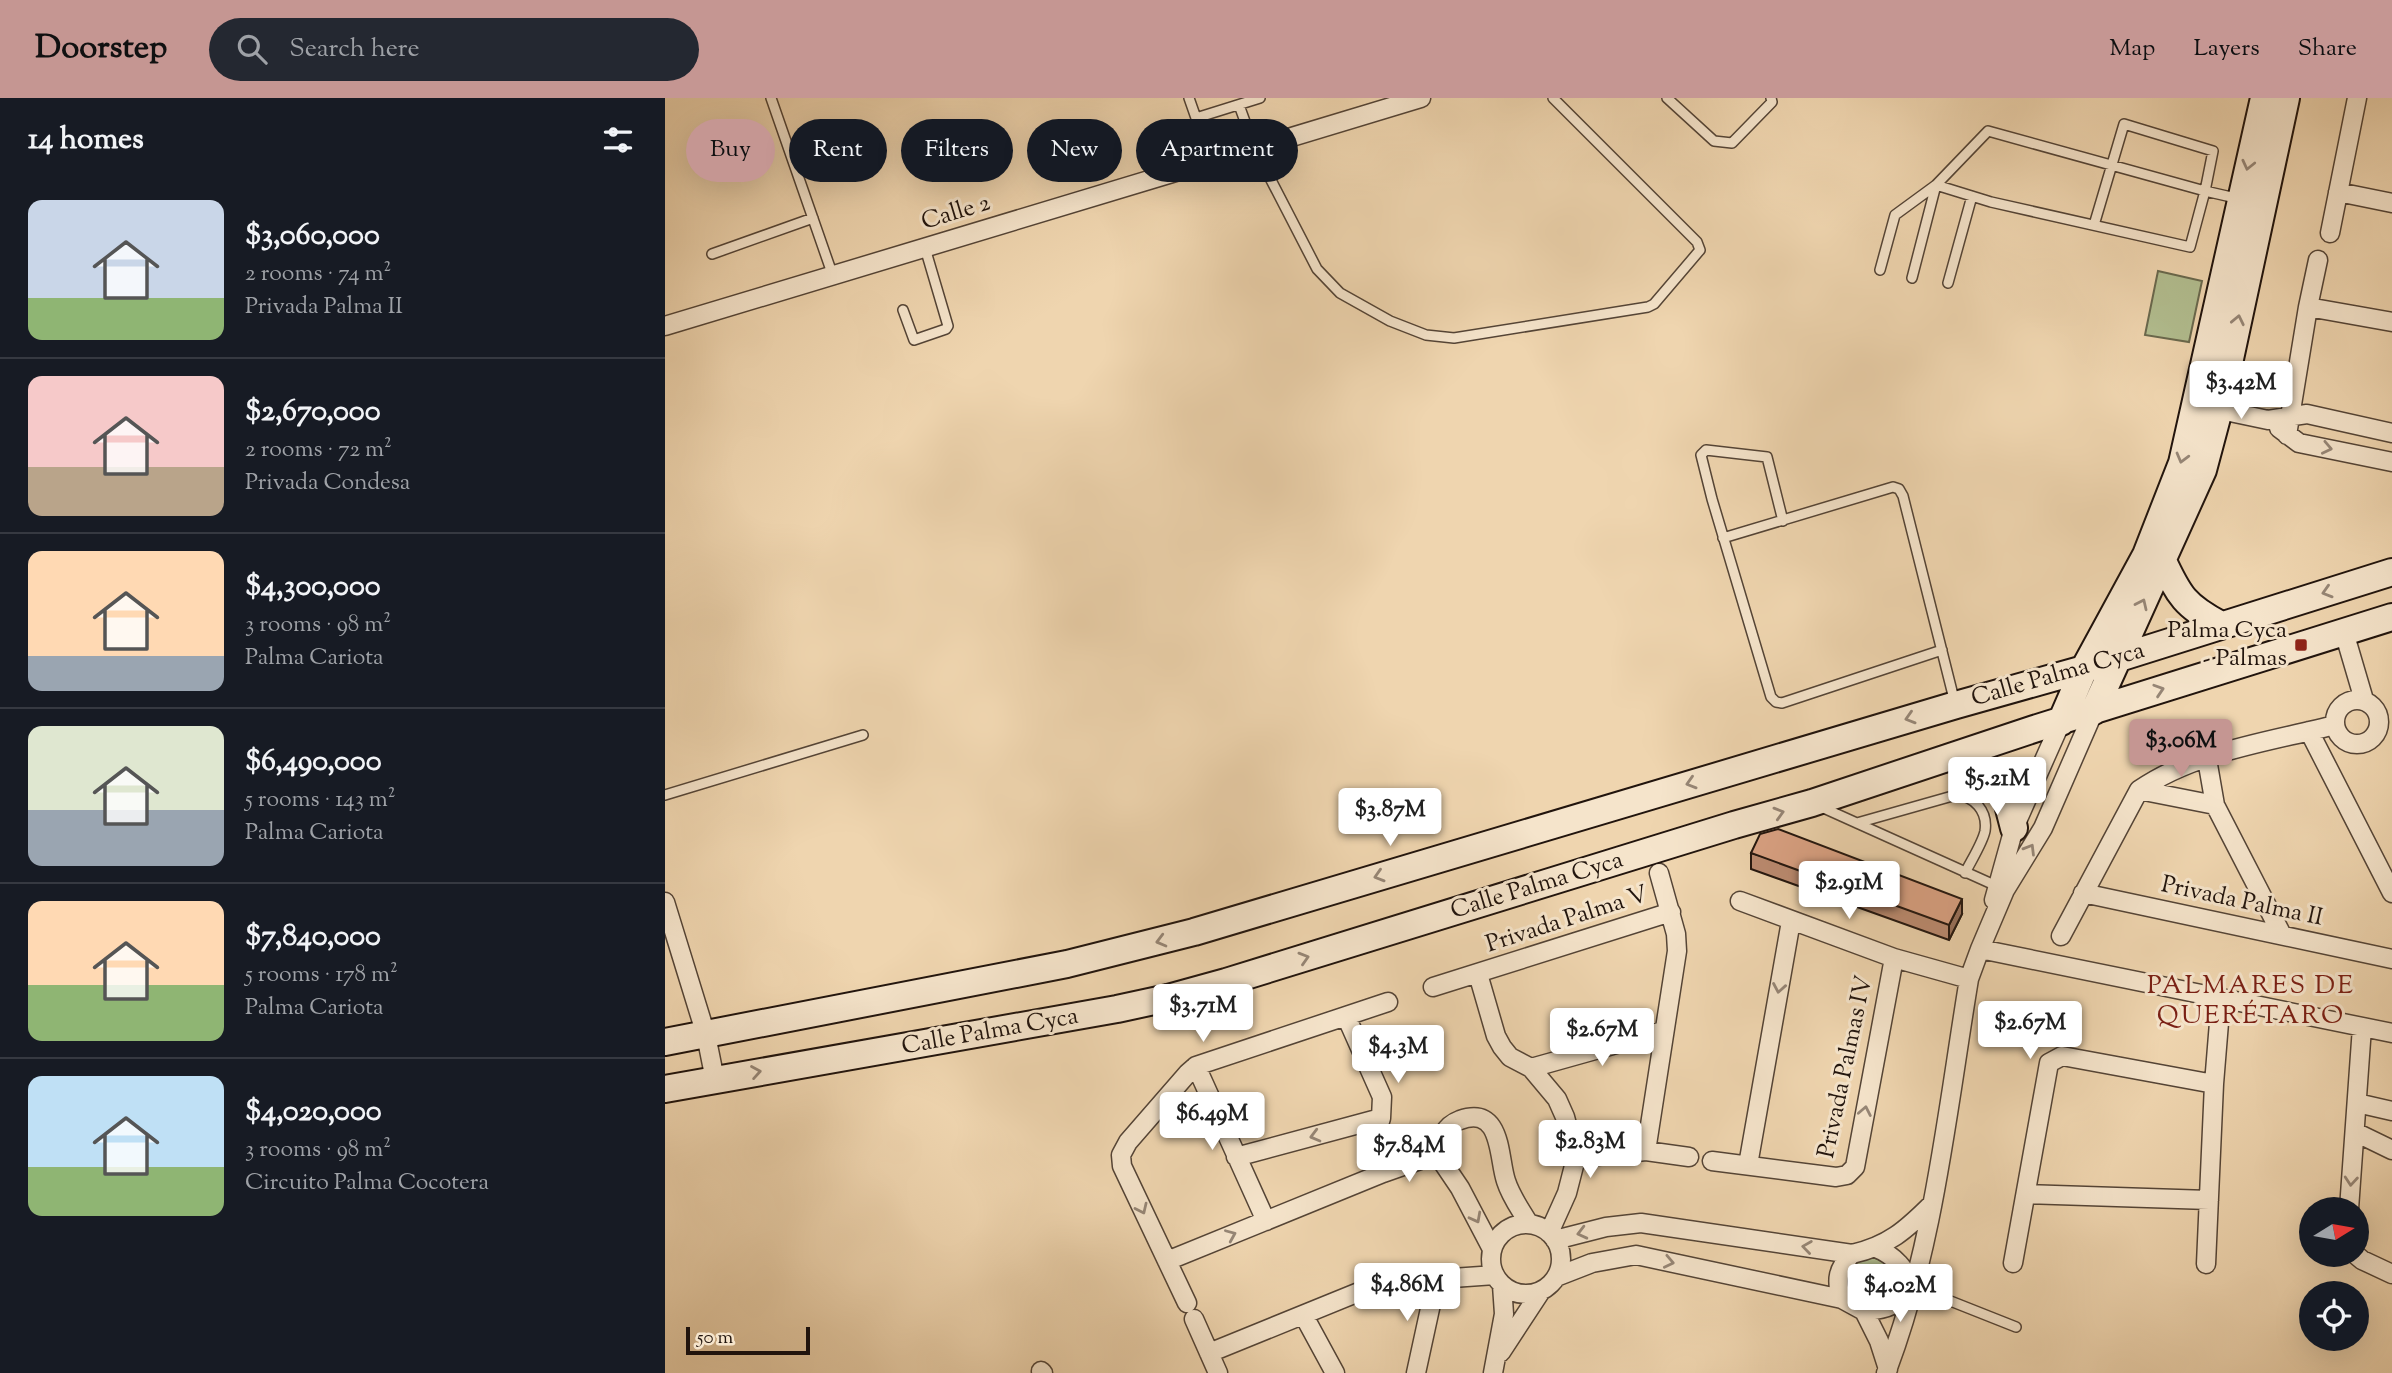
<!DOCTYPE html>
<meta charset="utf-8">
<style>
:root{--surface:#171b24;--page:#242831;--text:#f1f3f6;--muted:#9ea1a6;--line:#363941;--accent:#c59692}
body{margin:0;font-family:"Sorts Mill Goudy",serif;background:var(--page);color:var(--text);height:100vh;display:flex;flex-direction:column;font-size:26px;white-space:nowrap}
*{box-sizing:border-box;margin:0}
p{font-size:23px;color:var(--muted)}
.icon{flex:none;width:38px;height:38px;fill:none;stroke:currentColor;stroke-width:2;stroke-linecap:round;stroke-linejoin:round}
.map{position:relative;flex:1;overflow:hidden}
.details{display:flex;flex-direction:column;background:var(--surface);width:665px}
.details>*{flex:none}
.banner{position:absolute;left:21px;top:21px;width:665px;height:63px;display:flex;gap:14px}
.needle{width:46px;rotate:79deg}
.tools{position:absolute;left:1634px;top:1099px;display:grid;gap:14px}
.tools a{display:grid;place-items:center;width:70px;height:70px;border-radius:50%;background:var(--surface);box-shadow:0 7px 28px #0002;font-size:35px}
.scale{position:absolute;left:21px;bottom:18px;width:124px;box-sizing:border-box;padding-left:7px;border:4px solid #21140d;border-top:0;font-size:19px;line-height:24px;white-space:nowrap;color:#21140d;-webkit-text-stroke:5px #f5e4cb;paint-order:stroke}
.price{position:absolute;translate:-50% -60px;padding:0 16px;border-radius:7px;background:#fff;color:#222;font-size:23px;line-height:46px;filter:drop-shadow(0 2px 4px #0008)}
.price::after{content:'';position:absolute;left:50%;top:42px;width:21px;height:16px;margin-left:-10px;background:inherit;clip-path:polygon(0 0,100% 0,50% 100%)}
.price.selected{background:var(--accent);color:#111}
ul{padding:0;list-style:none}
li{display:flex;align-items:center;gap:21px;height:175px;padding:0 28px}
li+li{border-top:2px solid var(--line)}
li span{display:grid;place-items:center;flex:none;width:196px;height:140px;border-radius:14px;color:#555}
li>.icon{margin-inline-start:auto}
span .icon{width:84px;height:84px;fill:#fffc;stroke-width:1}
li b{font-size:30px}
h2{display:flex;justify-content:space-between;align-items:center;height:84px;padding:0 28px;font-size:30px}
.pill{padding:0 24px;border-radius:32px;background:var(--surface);box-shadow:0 7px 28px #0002;font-size:24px;line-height:63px}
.pill.selected{background:var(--accent);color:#111}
header{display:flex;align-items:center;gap:42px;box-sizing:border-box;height:98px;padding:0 35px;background:var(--accent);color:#111}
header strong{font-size:33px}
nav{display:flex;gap:38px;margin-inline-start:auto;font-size:24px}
.search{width:490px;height:63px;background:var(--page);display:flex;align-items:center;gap:18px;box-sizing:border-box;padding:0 24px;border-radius:38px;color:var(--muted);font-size:26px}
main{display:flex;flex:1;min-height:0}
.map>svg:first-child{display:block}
</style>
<header>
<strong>Doorstep</strong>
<div class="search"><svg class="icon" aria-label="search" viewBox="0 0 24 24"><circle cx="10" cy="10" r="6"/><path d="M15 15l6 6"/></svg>Search here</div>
<nav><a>Map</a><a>Layers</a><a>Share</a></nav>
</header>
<main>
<section class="details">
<h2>14 homes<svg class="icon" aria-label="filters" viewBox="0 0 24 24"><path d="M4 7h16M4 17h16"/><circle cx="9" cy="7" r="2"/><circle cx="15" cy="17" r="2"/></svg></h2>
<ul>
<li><span style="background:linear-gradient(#c9d6e8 70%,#8fb573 0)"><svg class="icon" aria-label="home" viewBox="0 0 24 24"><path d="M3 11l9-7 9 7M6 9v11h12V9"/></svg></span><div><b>$3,060,000</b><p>2 rooms · 74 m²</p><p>Privada Palma II</p></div></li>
<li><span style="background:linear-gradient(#f6c9c9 65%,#b9a48a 0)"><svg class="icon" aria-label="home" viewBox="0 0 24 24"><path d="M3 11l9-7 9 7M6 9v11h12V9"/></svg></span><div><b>$2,670,000</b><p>2 rooms · 72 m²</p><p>Privada Condesa</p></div></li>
<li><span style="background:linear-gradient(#ffd9b3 75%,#9aa5b1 0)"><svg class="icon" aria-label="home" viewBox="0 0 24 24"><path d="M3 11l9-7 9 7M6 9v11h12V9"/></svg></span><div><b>$4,300,000</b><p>3 rooms · 98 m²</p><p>Palma Cariota</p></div></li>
<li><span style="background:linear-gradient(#dfe7d0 60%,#9aa5b1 0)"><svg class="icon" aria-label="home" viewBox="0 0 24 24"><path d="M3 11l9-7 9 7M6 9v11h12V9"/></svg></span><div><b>$6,490,000</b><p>5 rooms · 143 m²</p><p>Palma Cariota</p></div></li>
<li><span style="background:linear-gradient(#ffd9b3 60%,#8fb573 0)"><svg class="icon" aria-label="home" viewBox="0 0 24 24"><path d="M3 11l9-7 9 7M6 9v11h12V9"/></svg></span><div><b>$7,840,000</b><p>5 rooms · 178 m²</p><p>Palma Cariota</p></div></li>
<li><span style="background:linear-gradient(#bfe0f5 65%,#8fb573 0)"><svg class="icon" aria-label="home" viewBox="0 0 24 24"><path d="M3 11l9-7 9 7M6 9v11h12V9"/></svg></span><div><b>$4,020,000</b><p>3 rooms · 98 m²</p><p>Circuito Palma Cocotera</p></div></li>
</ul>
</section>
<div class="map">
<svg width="1727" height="1275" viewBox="0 0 1727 1275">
<rect width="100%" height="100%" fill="#efd5af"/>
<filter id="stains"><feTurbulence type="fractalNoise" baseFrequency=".00286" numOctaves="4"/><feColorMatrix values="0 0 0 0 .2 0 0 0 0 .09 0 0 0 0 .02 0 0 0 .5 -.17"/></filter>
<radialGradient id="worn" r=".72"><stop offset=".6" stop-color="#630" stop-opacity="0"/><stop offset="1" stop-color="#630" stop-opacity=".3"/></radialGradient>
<!-- green -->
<path fill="#b2be90" stroke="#6a694e" stroke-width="2" d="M1493,173L1537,183L1524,244L1480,237Z
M1197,1158C1222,1159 1237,1174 1221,1198C1205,1209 1190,1203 1178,1189L1180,1172Z"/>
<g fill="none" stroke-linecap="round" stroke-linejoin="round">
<!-- lane casing -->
<g stroke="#544436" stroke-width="12">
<path id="lane" d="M106,0L168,178
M524,0L531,20L595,0
M1002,0L1049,43L1067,45L1107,4L1106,0
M574,7L590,51L652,171L675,195L725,223L761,237L789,240L983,209L989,206L1035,152L1032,144L888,0
M1323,33L1540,93L1525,149L1326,104L1271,87Z
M1429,127L1459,26L1548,53L1540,93L1575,101
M47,156L148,120
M1215,172L1230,117L1271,87L1247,180
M1283,185L1307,98
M238,212L249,242L281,231L283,228L260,150
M1118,423L1102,359L1041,352L1036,357L1047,401L1106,599L1111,604L1117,605L1277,552
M1058,440L1228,389L1234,391L1238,398L1290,605
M0,697L198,637
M1154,708L1336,790
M1192,725L1291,697C1309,698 1323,713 1320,733C1318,744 1306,763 1300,775
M1250,1189L1351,1229"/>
</g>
<!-- street casing -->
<g stroke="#544436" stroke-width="21">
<path id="street" d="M1673,94L1727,105
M1665,135L1692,0
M1643,209L1727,224
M0,228L756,0
M1546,310L1603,322L1642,316L1727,335
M1614,330L1634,345L1727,364
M1622,337L1643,209L1653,162
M1679,534L1699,602
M1670 624a22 22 0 1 1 44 0a22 22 0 1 1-44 0Z
M1644,633L1727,795
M1542,661L1550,707L1617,837
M1474,692L1550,707
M1418,795L1727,861
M1329,802L1349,730L1396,624
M1075,803L1229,860L1304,881
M0,804L41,937L50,982
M1396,838L1474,692C1531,653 1604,644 1670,627
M1315,851L1727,935
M813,876L831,938L837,949L845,959L866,970L892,1001L900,1019L911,1060L902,1095L884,1135
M768,889L1006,814
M681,918L717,999L716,1020L710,1039L718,1075
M531,968L601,1123
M866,970L998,933
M1692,1005L1727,1013
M1690,1034L1727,1052
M981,1053L1012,853L1011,836L994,775
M571,1059L716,1020
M911,1060L981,1053L1024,1059
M1047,1063L1171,1079L1182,1077L1190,1069L1229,860
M1083,1067L1126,823
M1362,1096L1544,1102
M1684,1111L1697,929
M826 1161a35 35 0 1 1 70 0a35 35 0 1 1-70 0Z
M890,1142L941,1129L976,1125L1187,1156C1223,1148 1241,1132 1267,1106
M827,1151L795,1090L772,1056C775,1041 779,1028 795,1022C838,1007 833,1060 841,1083C846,1099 856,1112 864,1126
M1691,1157L1697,1162L1727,1176
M502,1163L718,1075L772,1056
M1348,1165L1384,965L1397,958L1549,986
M1541,1166L1549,986L1556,900
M891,1179L927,1165L971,1157L1177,1201L1199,1213L1214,1243L1223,1271
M1177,1201C1170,1182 1173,1170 1187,1156
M522,1205L457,1068L456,1057L463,1044L523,975L531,968L723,904
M1199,1213C1225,1212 1231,1206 1250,1189C1239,1171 1231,1158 1211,1150
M639,1218L670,1275
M529,1221L553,1275
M836,1254L876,1193
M544,1255L716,1185L830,1177
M376,1273L378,1275
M751,1275L771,1183
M828,1275L839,1216L837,1187
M1221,1275C1269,1150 1282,1013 1304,881L1315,851L1340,792L1378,730L1429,613"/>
</g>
<!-- secondary casing -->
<g stroke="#21140d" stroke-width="30">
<path id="secondary" d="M1497,461C1514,498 1520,508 1556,527
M1429,613L1538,372L1554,312L1621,0
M1396,624L1419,571L1481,457L1517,365L1599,0
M1293,657L1316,668L1340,695L1349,730
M0,944L402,866L529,834L1291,607L1419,571L1727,474
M0,991L452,911L503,900L561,884L1069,727L1147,705L1369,631L1727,519"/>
</g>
<!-- lane -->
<use href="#lane" stroke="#f5e4cb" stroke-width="9"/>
<!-- street -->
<use href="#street" stroke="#f5e4cb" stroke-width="18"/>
<!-- secondary -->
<use href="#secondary" stroke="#f5e4cb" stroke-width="26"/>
</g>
<!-- wall -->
<path fill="#bd8c72" stroke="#21140d" stroke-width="2" d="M1086,755L1297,816L1284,842L1086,771Z"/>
<!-- shaded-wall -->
<path fill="#9a725d" stroke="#21140d" stroke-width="2" d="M1297,801V816L1284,842V827Z"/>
<!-- building -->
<path fill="#dca385" stroke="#21140d" stroke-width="2" d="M1113,731L1297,801L1284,827L1086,755L1095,736Z"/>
<!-- one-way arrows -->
<defs><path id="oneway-chevron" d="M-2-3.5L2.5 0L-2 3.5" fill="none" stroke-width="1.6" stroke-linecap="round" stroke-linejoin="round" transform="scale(1.75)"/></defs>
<g stroke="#968676">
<use href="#oneway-chevron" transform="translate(1583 67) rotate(103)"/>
<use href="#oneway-chevron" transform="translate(1573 222) rotate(-78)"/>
<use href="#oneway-chevron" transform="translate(1662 350) rotate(12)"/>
<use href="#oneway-chevron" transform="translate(1517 360) rotate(105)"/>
<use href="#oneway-chevron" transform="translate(1662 494) rotate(163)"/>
<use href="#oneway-chevron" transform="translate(1477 506) rotate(-65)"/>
<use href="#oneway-chevron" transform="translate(1494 592) rotate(-18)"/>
<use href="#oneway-chevron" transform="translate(1245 620) rotate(163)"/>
<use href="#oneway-chevron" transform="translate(1026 685) rotate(163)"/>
<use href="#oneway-chevron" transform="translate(1114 715) rotate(-16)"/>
<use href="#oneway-chevron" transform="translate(1365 751) rotate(-59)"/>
<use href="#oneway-chevron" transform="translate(714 778) rotate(163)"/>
<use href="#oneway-chevron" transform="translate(496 843) rotate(165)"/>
<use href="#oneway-chevron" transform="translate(639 860) rotate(-17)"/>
<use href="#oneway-chevron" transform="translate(1114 890) rotate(100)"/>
<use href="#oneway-chevron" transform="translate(91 974) rotate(-10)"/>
<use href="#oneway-chevron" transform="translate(1200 1013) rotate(-79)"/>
<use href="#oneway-chevron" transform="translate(650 1038) rotate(165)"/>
<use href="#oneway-chevron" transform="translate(1686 1083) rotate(95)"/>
<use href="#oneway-chevron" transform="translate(477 1111) rotate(65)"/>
<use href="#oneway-chevron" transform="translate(811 1120) rotate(62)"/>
<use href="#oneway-chevron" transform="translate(917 1135) rotate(166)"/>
<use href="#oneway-chevron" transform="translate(566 1137) rotate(-23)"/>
<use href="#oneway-chevron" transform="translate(1142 1149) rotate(-172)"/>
<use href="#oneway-chevron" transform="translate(1004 1164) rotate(12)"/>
</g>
<!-- markers -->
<rect fill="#8f2418" stroke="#f5e4cb" stroke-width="2.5" x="1629" y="540" width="14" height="14" rx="3.5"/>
<g text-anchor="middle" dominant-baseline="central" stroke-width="6" stroke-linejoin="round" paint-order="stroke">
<!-- street labels -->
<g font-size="24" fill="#21140d" stroke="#f5e4cb">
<text transform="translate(291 115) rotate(-17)">Calle 2</text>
<text transform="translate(1393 577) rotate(-16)">Calle Palma Cyca</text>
<text transform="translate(872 788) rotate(-17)">Calle Palma Cyca</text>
<text transform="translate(1577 804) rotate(12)">Privada Palma II</text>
<text transform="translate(902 822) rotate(-18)">Privada Palma V</text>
<text transform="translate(325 934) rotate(-10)">Calle Palma Cyca</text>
<text transform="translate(1181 969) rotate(-78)">Privada Palmas IV</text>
</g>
<!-- poi labels -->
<g font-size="24" fill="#21140d" stroke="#f5e4cb" text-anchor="end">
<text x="1622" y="533">Palma Cyca<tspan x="1622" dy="28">- Palmas</tspan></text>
</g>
<!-- neighbourhood labels -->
<g font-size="26" letter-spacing="2" fill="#7a1f14" stroke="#f5e4cb">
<text x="1586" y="888">PALMARES DE<tspan x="1586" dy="30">QUERÉTARO</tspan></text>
</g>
</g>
<rect width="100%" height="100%" filter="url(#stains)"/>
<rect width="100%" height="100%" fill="url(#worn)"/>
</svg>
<div class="tools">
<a><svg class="needle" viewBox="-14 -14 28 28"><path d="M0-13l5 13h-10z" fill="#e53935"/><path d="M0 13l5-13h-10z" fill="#9ea1a6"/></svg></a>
<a><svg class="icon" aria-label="locate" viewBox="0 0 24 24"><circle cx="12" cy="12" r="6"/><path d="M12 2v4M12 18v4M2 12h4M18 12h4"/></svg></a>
</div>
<div class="scale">50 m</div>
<b class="price" style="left:1576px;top:323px">$3.42M</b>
<b class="price selected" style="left:1516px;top:681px">$3.06M</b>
<b class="price" style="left:1332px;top:719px">$5.21M</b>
<b class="price" style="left:725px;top:750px">$3.87M</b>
<b class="price" style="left:1184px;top:823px">$2.91M</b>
<b class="price" style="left:538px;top:946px">$3.71M</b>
<b class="price" style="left:1365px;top:963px">$2.67M</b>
<b class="price" style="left:937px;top:970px">$2.67M</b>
<b class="price" style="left:733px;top:987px">$4.3M</b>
<b class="price" style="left:547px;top:1054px">$6.49M</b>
<b class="price" style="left:925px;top:1082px">$2.83M</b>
<b class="price" style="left:744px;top:1086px">$7.84M</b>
<b class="price" style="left:742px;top:1225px">$4.86M</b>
<b class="price" style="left:1235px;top:1226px">$4.02M</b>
<div class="banner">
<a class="pill selected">Buy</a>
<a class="pill">Rent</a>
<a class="pill">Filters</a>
<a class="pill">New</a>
<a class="pill">Apartment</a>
</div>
</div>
</main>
